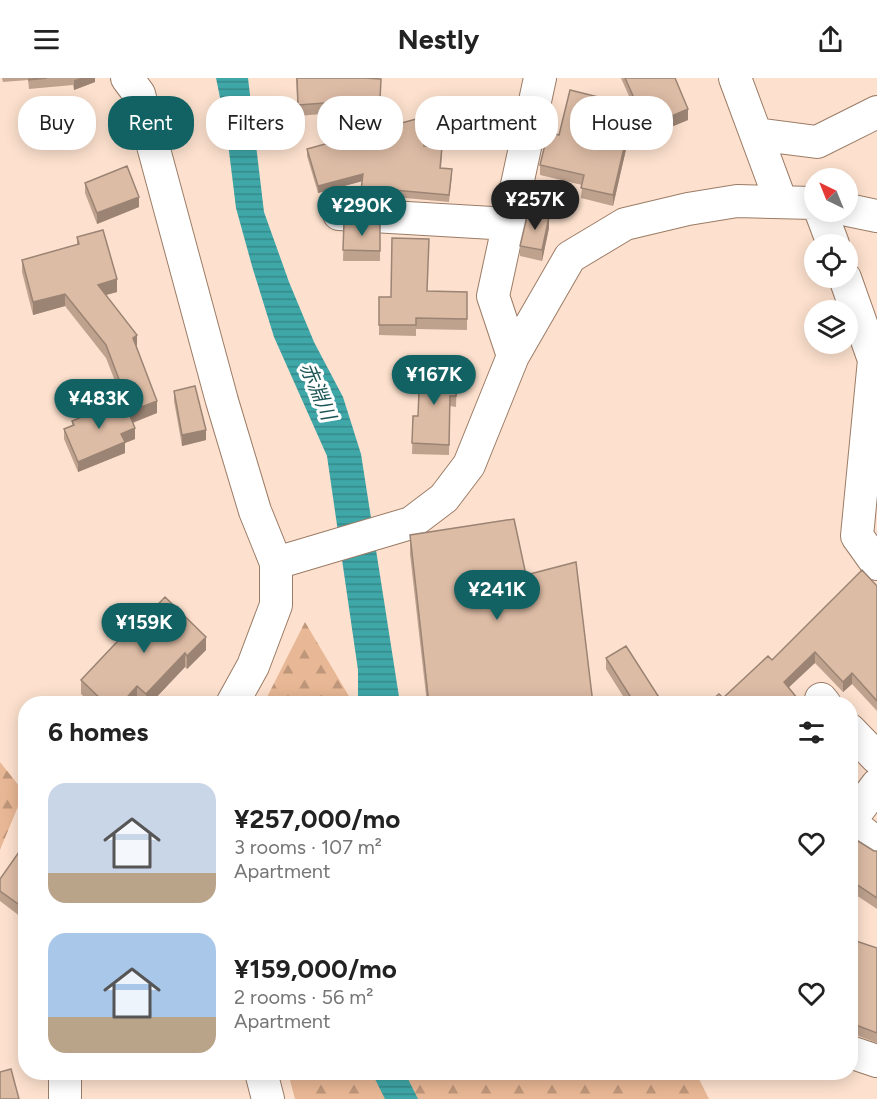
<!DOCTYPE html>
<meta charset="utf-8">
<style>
:root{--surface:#fff;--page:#f6f6f6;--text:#222;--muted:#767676;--accent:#126263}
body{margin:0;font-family:Figtree,"Noto Sans JP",sans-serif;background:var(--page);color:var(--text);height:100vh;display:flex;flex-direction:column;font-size:22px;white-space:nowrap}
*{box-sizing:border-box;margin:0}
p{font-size:20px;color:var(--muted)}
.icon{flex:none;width:33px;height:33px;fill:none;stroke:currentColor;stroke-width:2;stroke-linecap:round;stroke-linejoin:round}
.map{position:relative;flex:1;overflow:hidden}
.sheet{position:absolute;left:18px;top:618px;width:840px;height:384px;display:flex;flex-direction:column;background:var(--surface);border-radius:24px;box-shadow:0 3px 15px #0003}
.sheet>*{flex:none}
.top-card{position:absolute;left:18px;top:18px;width:842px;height:54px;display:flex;gap:12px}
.needle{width:39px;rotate:317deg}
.tools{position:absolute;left:804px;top:90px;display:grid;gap:12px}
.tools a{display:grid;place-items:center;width:54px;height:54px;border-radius:50%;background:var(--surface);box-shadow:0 3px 15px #0003;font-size:30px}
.price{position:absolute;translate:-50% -51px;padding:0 14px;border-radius:21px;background:var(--accent);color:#fff;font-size:20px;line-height:39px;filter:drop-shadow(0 2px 3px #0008)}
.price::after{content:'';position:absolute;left:50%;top:36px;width:18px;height:14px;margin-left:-9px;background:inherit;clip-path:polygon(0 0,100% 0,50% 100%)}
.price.active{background:#222;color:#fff}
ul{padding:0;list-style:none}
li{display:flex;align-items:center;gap:18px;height:150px;padding:0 30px}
li span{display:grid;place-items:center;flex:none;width:168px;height:120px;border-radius:18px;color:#555}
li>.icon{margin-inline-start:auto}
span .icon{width:72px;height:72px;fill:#fffc;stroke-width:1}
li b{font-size:26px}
h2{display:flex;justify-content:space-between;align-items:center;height:72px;padding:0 30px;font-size:26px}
.pill{padding:0 21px;border-radius:24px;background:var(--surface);box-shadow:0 3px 15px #0003;font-size:21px;line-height:54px}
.pill.active{background:var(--accent);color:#fff}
header{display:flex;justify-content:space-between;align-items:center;height:78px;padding:0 30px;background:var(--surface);font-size:27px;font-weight:700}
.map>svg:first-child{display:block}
</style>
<header><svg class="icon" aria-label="menu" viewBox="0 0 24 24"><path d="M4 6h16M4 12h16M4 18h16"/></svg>Nestly<svg class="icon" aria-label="share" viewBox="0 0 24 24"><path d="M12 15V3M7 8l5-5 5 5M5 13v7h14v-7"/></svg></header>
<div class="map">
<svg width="877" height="1021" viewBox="0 0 877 1021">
<defs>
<pattern id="forest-firs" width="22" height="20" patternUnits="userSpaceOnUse" patternTransform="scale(1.5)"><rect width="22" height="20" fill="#e8b795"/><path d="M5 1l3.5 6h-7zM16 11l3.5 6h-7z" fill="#be967a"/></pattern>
<pattern id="water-rules" width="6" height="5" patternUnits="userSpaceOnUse" patternTransform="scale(1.5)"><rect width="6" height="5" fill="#3fa7a8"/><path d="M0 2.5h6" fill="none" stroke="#368989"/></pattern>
</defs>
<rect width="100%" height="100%" fill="#fde1ce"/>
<!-- forest -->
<path fill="url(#forest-firs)" d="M305,544L353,625H264Z
M0,684L24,714L0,772Z
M288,995H696L709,1021H295Z"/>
<!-- water -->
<path fill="url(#water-rules)" d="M216,0H248L264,134L289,204L314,264L343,319L361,376L400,625H358V592L327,378L274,259L252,188L236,130L226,49Z
M372,995H405L418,1021H385Z"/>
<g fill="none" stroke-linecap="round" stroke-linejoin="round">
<!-- street casing -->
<g stroke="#9b7c66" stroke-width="34">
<path id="street" d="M127,0L139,16L222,323L255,433L276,485V527L253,588L232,626
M735,0L781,124
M756,56L817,64L877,34
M848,132L877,138
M821,134L833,166
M339,136L510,146
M845,200L874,282L857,458L877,486
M513,278L493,218L540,0
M276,485L411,445L444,420L469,387L513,278L570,179L625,146L688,131L737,123L814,125
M821,621L825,626
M850,652L877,680
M850,743L877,707
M850,744L877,766
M850,974L877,983
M261,994L268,1021
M65,1021V994"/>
</g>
<!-- street -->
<use href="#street" stroke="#fff" stroke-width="32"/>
</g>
<!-- wall -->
<path fill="#bea28e" d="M2,0H95V4L74,12L73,7L29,11L28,2L3,4Z
M296,0L381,12L380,31L298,38Z
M621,0H675L688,42L627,67L613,128L581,120L582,107L540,97V87L559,57L633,27Z
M427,45L424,68L442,76L441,90L452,98L449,124L383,118V121L361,119L362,103L318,115L307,78V71Z
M85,105L139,129L97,146L85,115Z
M344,144L380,146V183H343Z
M549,150L542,183L520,178V168Z
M77,159L117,214L106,217L137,269L157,335L133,345L135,361L125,365V375L78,394L64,361V351L72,347V343L122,321L106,280L65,228L33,237L22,194V182L77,167Z
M427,213L467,214V252L416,251V258L379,257V219H391Z
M457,291L456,329L450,328L449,377L412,376L413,338H418Z
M174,313L206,362L182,368L174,323Z
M410,457L526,497L593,626H427L410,476Z
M877,508V633L852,606L843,614L815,585L723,620L772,582Z
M134,551L206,572L187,591L185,589L150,626H141L137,622L134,626H92L81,616V602Z
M606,580L662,626H628L606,591Z
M850,758L874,773H877V831L853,815Z
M26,779L21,839L0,823V801Z
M850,861L877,870V965L856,957H850Z"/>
<!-- shaded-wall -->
<path fill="#9b8474" d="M80,0H95V4L74,12V2Z
M688,31V42L627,67L613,128V117L627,57Z
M363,96V103L318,115V108Z
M139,119V129L97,146V135Z
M549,139V150L542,183V172Z
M117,201V214L98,219V207Z
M65,216V228L33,237V224Z
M137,257V269L133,260Z
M157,323V335L131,345V333Z
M135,350V361L125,365V375L78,394V384L121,356Z
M206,352V362L182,368V357Z
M206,559V572L187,591V578Z
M815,574V585L784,614V604Z
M185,575V589L150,626H146V616Z
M852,595V606L843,614V604Z
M137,608V622L134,626H121Z
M853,804V815L850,818V808Z
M26,822V832L21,839V828Z"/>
<!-- building -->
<path fill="#ddbca5" stroke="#9b8474" stroke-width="1.5" d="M29,0H47L29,2Z
M297,0H364L381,1L380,21L298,27Z
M625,0H675L688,31L627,57L613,117L581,110L584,97L540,87L548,54L559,57L570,12L638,29Z
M427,38L424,68L442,69L440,90L452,91L449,117L383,111V113L361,112L363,96L318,108L307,71Z
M127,88L139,119L97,135L85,105Z
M528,134L549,139L542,172L520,168Z
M344,144L380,146V173L343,172Z
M103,152L117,201L98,207L137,257L133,260L157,323L131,333L106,267L65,216L33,224L22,182L79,166L77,159Z
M392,160L429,161L427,213L467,214V241L416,240V247H379V219H391Z
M420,289L457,291L456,318H450L449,367L412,365L413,338H418Z
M195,308L206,352L182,357L174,313Z
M123,321L135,350L121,356L125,364L78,384L64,351L74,347L72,343Z
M514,441L526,497L576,484L593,626H429L410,457Z
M862,492L877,508V623L852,595L843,604L815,574L784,604L802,626H707L719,616L723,620L768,578L772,582Z
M165,519L206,559L187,578L185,575L146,616L137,608L121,626H106L81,602L132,548L134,551Z
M626,568L662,624L659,626H635L606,580Z
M850,758L874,773H877V820L853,804L850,808Z
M19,774L26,779V822L21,828L0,813V801Z
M850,861L877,870V955L856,947H850Z
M11,991L19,1021H0V994Z"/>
<g text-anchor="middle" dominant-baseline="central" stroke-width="6" stroke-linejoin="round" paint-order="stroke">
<!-- water labels -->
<g font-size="20" font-style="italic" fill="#1d5758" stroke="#fff">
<text transform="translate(318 313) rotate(67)">赤淵川</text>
</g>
</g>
</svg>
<div class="tools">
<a><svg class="needle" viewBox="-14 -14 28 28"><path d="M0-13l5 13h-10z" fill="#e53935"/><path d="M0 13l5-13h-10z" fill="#767676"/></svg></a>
<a><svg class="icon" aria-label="locate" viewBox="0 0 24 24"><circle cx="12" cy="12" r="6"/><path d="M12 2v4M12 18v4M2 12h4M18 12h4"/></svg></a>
<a><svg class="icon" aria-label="layers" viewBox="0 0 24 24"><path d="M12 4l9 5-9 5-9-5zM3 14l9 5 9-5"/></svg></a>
</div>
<b class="price active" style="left:535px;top:153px">¥257K</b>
<b class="price" style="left:362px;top:159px">¥290K</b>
<b class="price" style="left:434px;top:328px">¥167K</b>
<b class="price" style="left:99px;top:352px">¥483K</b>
<b class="price" style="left:497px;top:543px">¥241K</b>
<b class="price" style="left:144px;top:576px">¥159K</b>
<div class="top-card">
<a class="pill">Buy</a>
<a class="pill active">Rent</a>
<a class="pill">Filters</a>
<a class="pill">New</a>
<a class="pill">Apartment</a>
<a class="pill">House</a>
</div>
<section class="sheet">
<h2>6 homes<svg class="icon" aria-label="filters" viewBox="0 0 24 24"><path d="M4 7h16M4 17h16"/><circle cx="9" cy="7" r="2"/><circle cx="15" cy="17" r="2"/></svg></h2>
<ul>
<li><span style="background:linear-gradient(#c9d6e8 75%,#b9a48a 0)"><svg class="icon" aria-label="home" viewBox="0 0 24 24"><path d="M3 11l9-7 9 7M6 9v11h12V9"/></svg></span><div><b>¥257,000/mo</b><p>3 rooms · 107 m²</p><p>Apartment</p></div><svg class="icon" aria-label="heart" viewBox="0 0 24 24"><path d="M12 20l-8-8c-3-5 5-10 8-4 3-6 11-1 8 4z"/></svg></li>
<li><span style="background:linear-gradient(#a9c7e8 70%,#b9a48a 0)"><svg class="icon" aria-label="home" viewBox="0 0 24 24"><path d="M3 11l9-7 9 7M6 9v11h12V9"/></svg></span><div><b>¥159,000/mo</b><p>2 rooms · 56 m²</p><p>Apartment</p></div><svg class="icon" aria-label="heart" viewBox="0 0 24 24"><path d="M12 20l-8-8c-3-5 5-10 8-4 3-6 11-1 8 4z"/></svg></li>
</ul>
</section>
</div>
